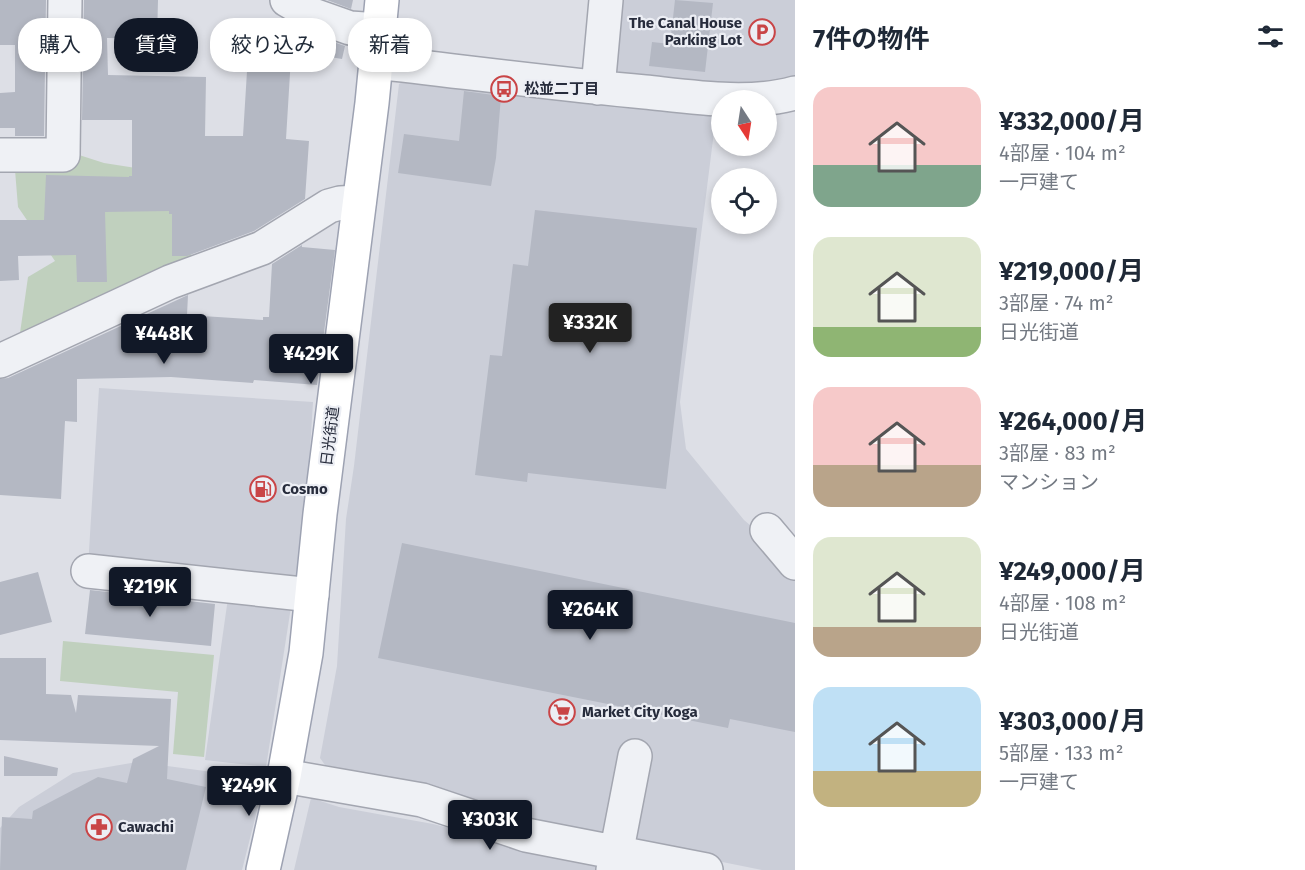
<!DOCTYPE html>
<html lang="ja">
<meta charset="utf-8">
<style>
:root{--surface:#fff;--page:#f6f6f7;--text:#1f2937;--muted:#747a83;--accent:#111827}
body{margin:0;font-family:"Fira Sans","Noto Sans JP",sans-serif;background:var(--page);color:var(--text);height:100vh;display:flex;flex-direction:column;font-size:22px;white-space:nowrap}
*{box-sizing:border-box;margin:0}
p{font-size:20px;color:var(--muted)}
.icon{flex:none;width:33px;height:33px;fill:none;stroke:currentColor;stroke-width:2;stroke-linecap:round;stroke-linejoin:round}
.map{position:relative;flex:1;overflow:hidden}
.details{display:flex;flex-direction:column;background:var(--surface);width:510px}
.details>*{flex:none}
.guide{position:absolute;left:18px;top:18px;width:570px;height:54px;display:flex;gap:12px}
.needle{width:39px;rotate:168deg}
.controls{position:absolute;left:711px;top:90px;display:grid;gap:12px}
.controls a{display:grid;place-items:center;width:66px;height:66px;border-radius:50%;background:var(--surface);box-shadow:0 3px 9px #0003;font-size:30px}
.price{position:absolute;translate:-50% -51px;padding:0 14px;border-radius:6px;background:var(--accent);color:#fff;font-size:20px;line-height:39px;filter:drop-shadow(0 2px 3px #0008)}
.price::after{content:'';position:absolute;left:50%;top:36px;width:18px;height:14px;margin-left:-9px;background:inherit;clip-path:polygon(0 0,100% 0,50% 100%)}
.price.selected{background:#222;color:#fff}
ul{padding:0;list-style:none}
li{display:flex;align-items:center;gap:18px;height:150px;padding:0 18px}
li span{display:grid;place-items:center;flex:none;width:168px;height:120px;border-radius:18px;color:#555}
li>.icon{margin-inline-start:auto}
span .icon{width:72px;height:72px;fill:#fffc;stroke-width:1}
li b{font-size:26px}
h2{display:flex;justify-content:space-between;align-items:center;height:72px;padding:0 18px;font-size:26px}
.tag{padding:0 21px;border-radius:24px;background:var(--surface);box-shadow:0 3px 9px #0003;font-size:21px;line-height:54px}
.tag.selected{background:var(--accent);color:#fff}
main{display:flex;flex:1;min-height:0}
.map>svg:first-child{display:block}
</style>
<main>
<div class="map">
<svg width="795" height="870" viewBox="0 0 795 870">
<rect width="100%" height="100%" fill="#dddfe6"/>
<!-- built -->
<path fill="#cbced8" d="M616,0H795V87L620,83L610,69Z
M413,76L717,108L680,402L686,449L744,520L764,537L795,571V870H762L519,821L440,788L325,765L320,758L337,666L346,519L354,466L399,84Z
M99,388L313,402L302,581L88,567Z
M228,598L291,607L266,767L205,760Z
M137,762L265,779L242,870H0V828L19,807L73,773Z
M311,798L339,807L433,824L505,842L651,870H294Z"/>
<!-- green -->
<path fill="#c0d0be" d="M76,154L104,163L168,173L194,264L39,329L20,333L28,277L55,261L18,207L15,170Z
M63,641L214,655L204,757L173,754L178,692L60,681Z"/>
<!-- building -->
<path fill="#b4b8c3" d="M0,0H46L44,136H15V128H0V93L15,92V45H0Z
M84,0H158L157,39L107,38L108,75L206,77L205,136H243L248,55L291,57L286,139L309,141L305,199L254,231L187,256H172V214H169V211L105,212L107,282H77L76,255L18,256L19,280L0,281V220H44L46,175L129,177V176H132V120H82Z
M327,0H353L351,9Z
M675,0L713,3L705,72L649,66L652,42L670,44Z
M288,23L307,33L345,46L342,59L284,49Z
M464,91L501,96L496,158L491,186L398,173L404,134L459,141Z
M535,210L697,228L666,489L528,473L527,482L475,475L490,355L502,356L513,264L528,266Z
M302,245V247L335,250L317,385L254,380L253,383L171,377L77,379V422L65,421L61,499L0,495V379L8,378L188,295L187,315L263,320V317H269L272,264Z
M402,543L795,623V732L730,719L728,728L378,658Z
M38,572L52,622L0,635V582Z
M90,590L215,604L211,646L85,634Z
M0,658H46V694L71,695L76,713L78,695L171,699L167,779L206,787L186,870H0L2,817L32,819L33,811L98,777L127,783L133,759L159,746L0,740Z
M4,756L58,768L57,776H4Z"/>
<g fill="none" stroke-linecap="round" stroke-linejoin="round">
<!-- minor casing -->
<g stroke="#a3a6b0" stroke-width="36">
<path id="minor" d="M287,0L313,15L350,28L379,30
M376,62C466,72 555,84 645,92C692,97 749,106 795,93
M598,88L606,0
M0,155H63L65,0
M0,361L170,282L262,248L329,206L340,203L359,202
M767,530L795,563
M88,571L312,595
M284,776L422,800L526,835L706,870
M613,870L635,756"/>
</g>
<!-- major casing -->
<g stroke="#9da2b2" stroke-width="36">
<path id="major" d="M263,870L284,776L306,653L320,514L372,103L382,0"/>
</g>
<!-- minor -->
<use href="#minor" stroke="#eff1f5" stroke-width="33"/>
<!-- major -->
<use href="#major" stroke="#fff" stroke-width="33"/>
</g>
<!-- icons -->
<defs>
<g id="parking-ring" transform="scale(1.35)"><circle r="9.5" fill="#eceef4" stroke="#c94547" stroke-width="1.5"/><path d="M-3.5-5.5H1a3.5 3.5 0 0 1 0 7H-1V5.5H-3.5ZM-1-3.4V-.6H.8a1.4 1.4 0 0 0 0-2.8Z" fill="#c94547"/></g>
<g id="bus-ring" transform="scale(1.35)"><circle r="9.5" fill="#eceef4" stroke="#c94547" stroke-width="1.5"/><path d="M-5-6H5V4H4V6H2V4H-2V6H-4V4H-5ZM-3.5-4V0h7V-4ZM-3.5 1.2v1.5H-2V1.2ZM2 1.2v1.5H3.5V1.2Z" fill="#c94547"/></g>
<g id="fuel-ring" transform="scale(1.35)"><circle r="9.5" fill="#eceef4" stroke="#c94547" stroke-width="1.5"/><path d="M-5.5-6h7V0h2V4h1.3V-2.5L3-4.5l.8-.8L6-3V5H2.5V1h-1V6h-7ZM-4.2-4.7v3.2H.2V-4.7Z" fill="#c94547"/></g>
<g id="supermarket-ring" transform="scale(1.35)"><circle r="9.5" fill="#eceef4" stroke="#c94547" stroke-width="1.5"/><path d="M-6-5.5h2.5l.6 2H6L4.5 2H-2.5L-4.4-4H-6ZM-1.5 3.2a1.3 1.3 0 1 0 .1 0ZM3 3.2a1.3 1.3 0 1 0 .1 0Z" fill="#c94547"/></g>
<g id="pharmacy-ring" transform="scale(1.35)"><circle r="9.5" fill="#eceef4" stroke="#c94547" stroke-width="1.5"/><path d="M-2-6h4v4h4v4h-4v4h-4v-4h-4v-4h4Z" fill="#c94547"/></g>
</defs>
<g fill-rule="evenodd">
<use href="#parking-ring" x="762" y="32"/>
<use href="#bus-ring" x="504" y="89"/>
<use href="#fuel-ring" x="263" y="489"/>
<use href="#supermarket-ring" x="562" y="712"/>
<use href="#pharmacy-ring" x="99" y="827"/>
</g>
<g text-anchor="middle" dominant-baseline="central" stroke-width="4.5" stroke-linejoin="round" paint-order="stroke">
<!-- poi labels -->
<g font-size="15" font-weight="bold" fill="#272c3c" stroke="#eceef4" text-anchor="start">
<text x="742" y="23" text-anchor="end">The Canal House<tspan x="742" dy="17">Parking Lot</tspan></text>
<text x="524" y="89">松並二丁目</text>
<text x="282" y="489">Cosmo</text>
<text x="582" y="712">Market City Koga</text>
<text x="118" y="827">Cawachi</text>
</g>
<!-- street labels -->
<g font-size="15" fill="#272c3c" stroke="#eceef4">
<text transform="translate(330 436) rotate(-83)">日光街道</text>
</g>
</g>
</svg>
<div class="controls">
<a><svg class="needle" viewBox="-14 -14 28 28"><path d="M0-13l5 13h-10z" fill="#e53935"/><path d="M0 13l5-13h-10z" fill="#747a83"/></svg></a>
<a><svg class="icon" aria-label="locate" viewBox="0 0 24 24"><circle cx="12" cy="12" r="6"/><path d="M12 2v4M12 18v4M2 12h4M18 12h4"/></svg></a>
</div>
<b class="price selected" style="left:590px;top:354px">¥332K</b>
<b class="price" style="left:164px;top:365px">¥448K</b>
<b class="price" style="left:311px;top:385px">¥429K</b>
<b class="price" style="left:150px;top:618px">¥219K</b>
<b class="price" style="left:590px;top:641px">¥264K</b>
<b class="price" style="left:249px;top:817px">¥249K</b>
<b class="price" style="left:490px;top:851px">¥303K</b>
<div class="guide">
<a class="tag">購入</a>
<a class="tag selected">賃貸</a>
<a class="tag">絞り込み</a>
<a class="tag">新着</a>
</div>
</div>
<section class="details">
<h2>7件の物件<svg class="icon" aria-label="filters" viewBox="0 0 24 24"><path d="M4 7h16M4 17h16"/><circle cx="9" cy="7" r="2"/><circle cx="15" cy="17" r="2"/></svg></h2>
<ul>
<li><span style="background:linear-gradient(#f6c9c9 65%,#7fa58c 0)"><svg class="icon" aria-label="home" viewBox="0 0 24 24"><path d="M3 11l9-7 9 7M6 9v11h12V9"/></svg></span><div><b>¥332,000/月</b><p>4部屋 · 104 m²</p><p>一戸建て</p></div></li>
<li><span style="background:linear-gradient(#dfe7d0 75%,#8fb573 0)"><svg class="icon" aria-label="home" viewBox="0 0 24 24"><path d="M3 11l9-7 9 7M6 9v11h12V9"/></svg></span><div><b>¥219,000/月</b><p>3部屋 · 74 m²</p><p>日光街道</p></div></li>
<li><span style="background:linear-gradient(#f6c9c9 65%,#b9a48a 0)"><svg class="icon" aria-label="home" viewBox="0 0 24 24"><path d="M3 11l9-7 9 7M6 9v11h12V9"/></svg></span><div><b>¥264,000/月</b><p>3部屋 · 83 m²</p><p>マンション</p></div></li>
<li><span style="background:linear-gradient(#dfe7d0 75%,#b9a48a 0)"><svg class="icon" aria-label="home" viewBox="0 0 24 24"><path d="M3 11l9-7 9 7M6 9v11h12V9"/></svg></span><div><b>¥249,000/月</b><p>4部屋 · 108 m²</p><p>日光街道</p></div></li>
<li><span style="background:linear-gradient(#bfe0f5 70%,#c2b280 0)"><svg class="icon" aria-label="home" viewBox="0 0 24 24"><path d="M3 11l9-7 9 7M6 9v11h12V9"/></svg></span><div><b>¥303,000/月</b><p>5部屋 · 133 m²</p><p>一戸建て</p></div></li>
</ul>
</section>
</main>
